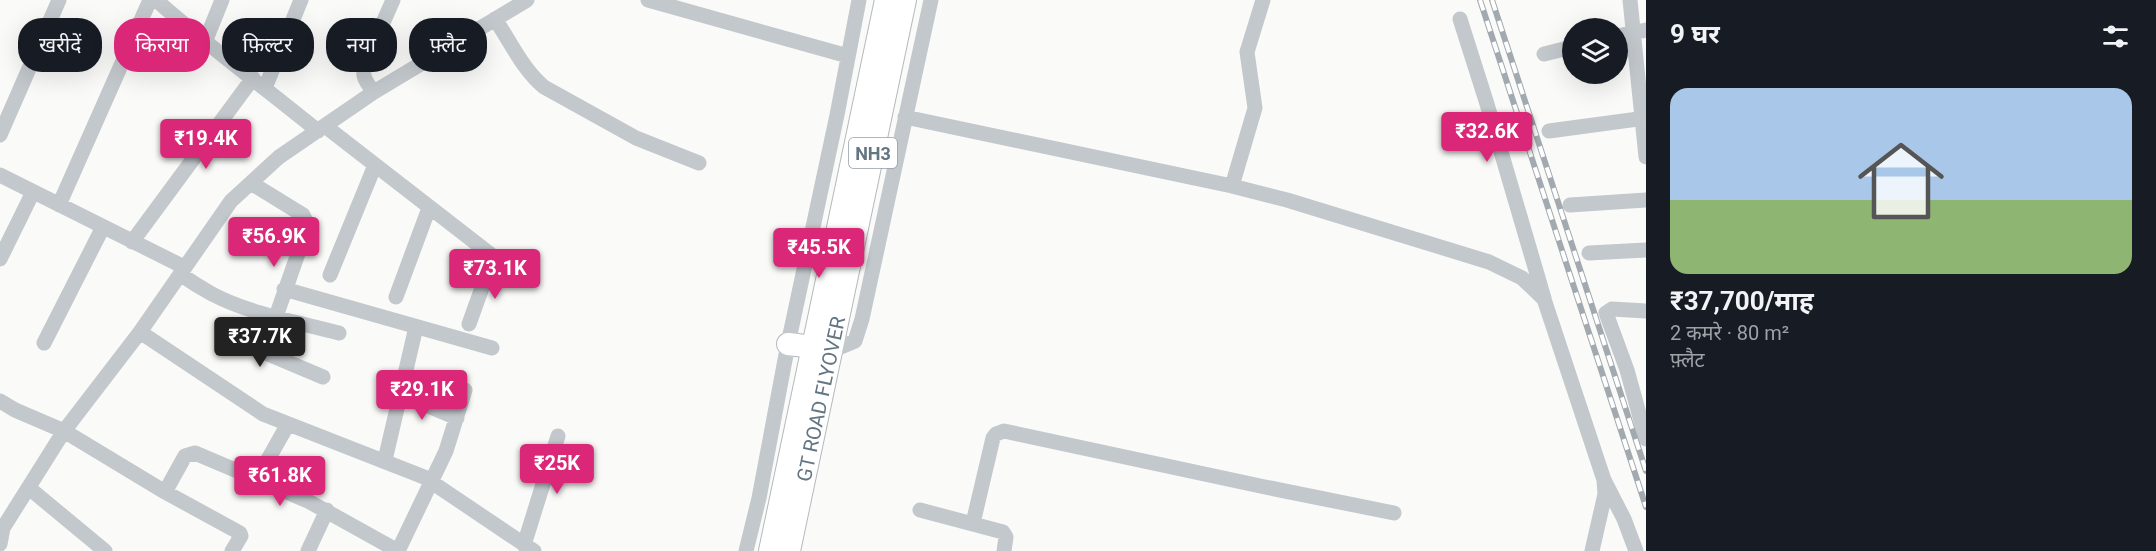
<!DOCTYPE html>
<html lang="hi">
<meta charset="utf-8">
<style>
:root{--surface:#171b24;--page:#242831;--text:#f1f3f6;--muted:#9ea1a6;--accent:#db2777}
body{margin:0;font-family:Roboto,"Noto Sans Devanagari",sans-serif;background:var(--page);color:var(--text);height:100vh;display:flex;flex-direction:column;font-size:22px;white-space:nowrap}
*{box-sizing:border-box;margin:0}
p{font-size:20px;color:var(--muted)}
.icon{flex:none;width:33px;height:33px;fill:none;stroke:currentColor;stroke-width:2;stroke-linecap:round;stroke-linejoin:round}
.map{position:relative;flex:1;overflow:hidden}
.sheet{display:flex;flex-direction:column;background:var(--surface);width:510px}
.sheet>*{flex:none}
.guide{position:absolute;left:18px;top:18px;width:570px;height:54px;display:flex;gap:12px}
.buttons{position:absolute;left:1562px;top:18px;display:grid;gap:12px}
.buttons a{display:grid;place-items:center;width:66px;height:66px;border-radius:50%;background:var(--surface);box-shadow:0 6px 24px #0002;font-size:30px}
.price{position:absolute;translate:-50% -51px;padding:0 14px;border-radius:6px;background:var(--accent);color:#fff;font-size:20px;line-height:39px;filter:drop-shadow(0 2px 3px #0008)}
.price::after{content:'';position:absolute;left:50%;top:36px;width:18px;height:14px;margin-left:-9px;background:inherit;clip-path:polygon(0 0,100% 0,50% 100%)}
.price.active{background:#222;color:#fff}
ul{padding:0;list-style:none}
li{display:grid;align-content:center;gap:12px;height:318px;padding:0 24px}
li span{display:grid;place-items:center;height:186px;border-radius:18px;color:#555}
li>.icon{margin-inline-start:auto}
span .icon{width:108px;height:108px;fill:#fffc;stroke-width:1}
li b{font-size:26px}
h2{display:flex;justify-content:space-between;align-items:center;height:72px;padding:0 24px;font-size:26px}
.chip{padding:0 21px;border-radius:24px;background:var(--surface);box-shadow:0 6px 24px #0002;font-size:21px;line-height:54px}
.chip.active{background:var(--accent);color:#fff}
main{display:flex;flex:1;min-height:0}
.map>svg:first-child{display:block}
</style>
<main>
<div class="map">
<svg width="1646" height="551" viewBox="0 0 1646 551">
<rect width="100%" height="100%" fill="#fafaf8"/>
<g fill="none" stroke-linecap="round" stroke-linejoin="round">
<!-- highway casing -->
<g stroke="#b4b9bd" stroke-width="24">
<path id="highway" d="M788,344L814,347
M770,551L886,0
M789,551L905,0"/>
</g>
<!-- minor -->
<path stroke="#c3c8cc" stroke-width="15" d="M156,0C208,46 264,87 318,131
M648,0L848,56
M1630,0L1646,157
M495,19C510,41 523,70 544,87L636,138L699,163
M1460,19L1487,104L1544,298
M1617,36L1646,30
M205,42L222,0
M1544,54L1572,47
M265,88L301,0
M374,92C367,83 362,78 364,66L393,0
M905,117L1232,186L1287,200L1489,262L1522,278L1544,299L1604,480L1605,494L1592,551
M325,126L490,254L492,260L469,324
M1549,131L1646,118
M0,135L59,0
M0,175L184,267
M251,183L303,215L308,225L265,348L266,353L323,377
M1232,186L1255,108L1247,52L1263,0
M59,205L150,0
M1570,205L1646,200
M132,242L253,78
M1589,253L1646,250
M0,259L33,192
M180,274C190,281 201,288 212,294C250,314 297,322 339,333
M330,275L375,165
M284,289L492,348
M396,297L429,208
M1646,311L1612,309L1606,313L1627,370L1646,439
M140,332L263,414L424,477L534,551
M44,343L103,227
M831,351L855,341L862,319L931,0
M400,394L457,418
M0,401L15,410L64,431L165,492L240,533L241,536L232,551
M385,460L416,327
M257,479L288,424
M1604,480L1624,519L1636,551
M29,488L105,551
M165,492L185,456L195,453L308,501L398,551
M920,510L1003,532L1006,537L1004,551
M973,523L993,438L996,434L1004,431L1265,487L1394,513
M0,544L3,528L64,431L140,332L231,201L279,157L374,92L527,0
M524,545L558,436
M308,551L327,510
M398,551L446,451L465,390
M746,551L759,498L788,344L837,115L859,0"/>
<!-- highway -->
<use href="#highway" stroke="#fff" stroke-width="22"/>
<!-- rail casing -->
<g stroke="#a2aab0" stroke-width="6">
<path id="rail" d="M1480,0L1646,507
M1492,0L1646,471"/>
</g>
<!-- rail -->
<use href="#rail" stroke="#fff" stroke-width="4" stroke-dasharray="11" stroke-linecap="butt"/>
</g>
<g text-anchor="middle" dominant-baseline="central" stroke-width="6" stroke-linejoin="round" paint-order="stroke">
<!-- shield labels -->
<rect fill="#fff" stroke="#939fa8" stroke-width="1.5" x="849" y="138" width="48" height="30" rx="4.5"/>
<g font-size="18" font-weight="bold" fill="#657683">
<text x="873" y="153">NH3</text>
</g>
<!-- street labels -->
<g font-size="20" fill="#657683" stroke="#fff">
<text transform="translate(821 399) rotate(-78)">GT ROAD FLYOVER</text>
</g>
</g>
</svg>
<div class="buttons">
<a><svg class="icon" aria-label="layers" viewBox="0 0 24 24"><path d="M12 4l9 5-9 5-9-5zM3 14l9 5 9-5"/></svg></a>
</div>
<b class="price" style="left:1487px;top:163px">₹32.6K</b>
<b class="price" style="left:206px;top:170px">₹19.4K</b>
<b class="price" style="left:274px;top:268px">₹56.9K</b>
<b class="price" style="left:819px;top:279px">₹45.5K</b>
<b class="price" style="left:495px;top:300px">₹73.1K</b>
<b class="price active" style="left:260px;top:368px">₹37.7K</b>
<b class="price" style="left:422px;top:421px">₹29.1K</b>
<b class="price" style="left:557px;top:495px">₹25K</b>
<b class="price" style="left:280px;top:507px">₹61.8K</b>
<div class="guide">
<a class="chip">खरीदें</a>
<a class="chip active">किराया</a>
<a class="chip">फ़िल्टर</a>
<a class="chip">नया</a>
<a class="chip">फ़्लैट</a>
</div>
</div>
<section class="sheet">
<h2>9 घर<svg class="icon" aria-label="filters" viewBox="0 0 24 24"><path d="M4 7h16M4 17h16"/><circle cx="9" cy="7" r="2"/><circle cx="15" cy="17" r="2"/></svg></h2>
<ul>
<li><span style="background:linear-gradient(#a9c7e8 60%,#8fb573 0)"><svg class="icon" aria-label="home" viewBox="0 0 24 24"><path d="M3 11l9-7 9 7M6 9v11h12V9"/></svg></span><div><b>₹37,700/माह</b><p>2 कमरे · 80 m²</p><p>फ़्लैट</p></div></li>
</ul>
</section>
</main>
